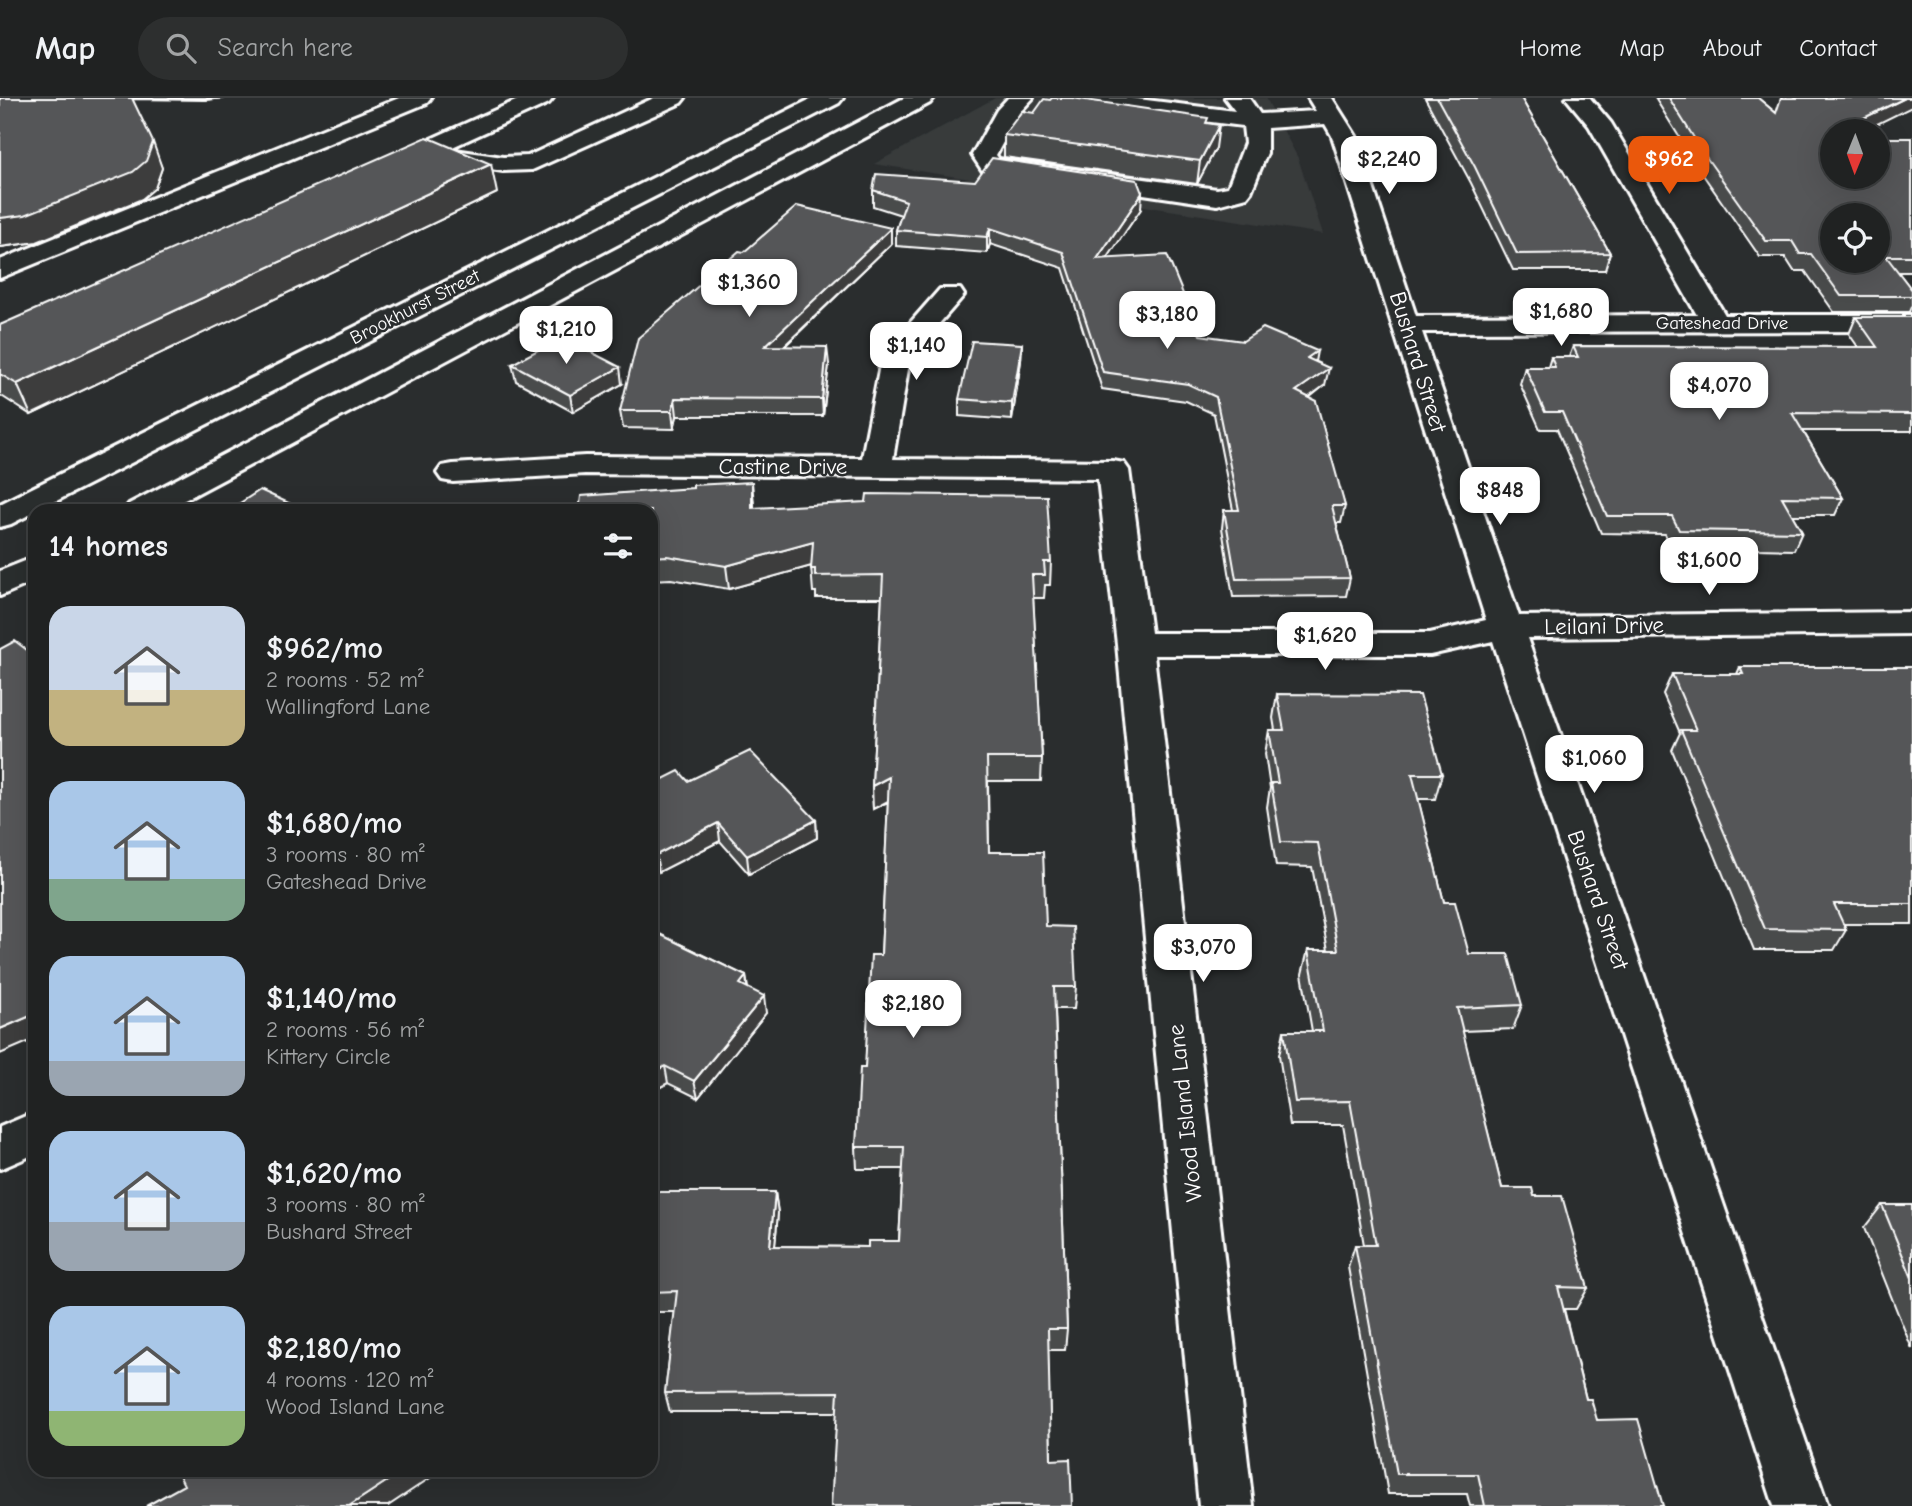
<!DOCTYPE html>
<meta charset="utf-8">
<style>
:root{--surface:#202222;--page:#2d2f2f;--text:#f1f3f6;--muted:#a2a4a5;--line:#3d3f40;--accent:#ea580c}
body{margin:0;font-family:"Comic Neue",sans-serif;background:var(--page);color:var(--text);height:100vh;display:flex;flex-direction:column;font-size:26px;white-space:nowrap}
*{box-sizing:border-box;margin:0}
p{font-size:23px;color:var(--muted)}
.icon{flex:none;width:38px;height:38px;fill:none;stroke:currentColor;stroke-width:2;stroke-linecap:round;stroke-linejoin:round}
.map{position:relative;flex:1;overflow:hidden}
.sheet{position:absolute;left:28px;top:406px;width:630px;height:973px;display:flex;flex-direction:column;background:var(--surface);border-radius:21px;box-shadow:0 7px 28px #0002,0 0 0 2px var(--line)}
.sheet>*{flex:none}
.needle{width:46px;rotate:181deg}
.buttons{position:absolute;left:1820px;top:21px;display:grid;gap:14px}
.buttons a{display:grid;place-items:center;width:70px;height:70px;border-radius:50%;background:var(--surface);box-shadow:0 7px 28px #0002,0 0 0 2px var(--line);font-size:35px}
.price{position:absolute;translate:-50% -60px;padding:0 16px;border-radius:14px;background:#fff;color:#222;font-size:23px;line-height:46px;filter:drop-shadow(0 2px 4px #0008)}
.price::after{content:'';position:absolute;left:50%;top:42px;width:21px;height:16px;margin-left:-10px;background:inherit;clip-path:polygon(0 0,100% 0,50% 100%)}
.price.active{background:var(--accent);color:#fff}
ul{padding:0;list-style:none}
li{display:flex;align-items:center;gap:21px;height:175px;padding:0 21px}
li span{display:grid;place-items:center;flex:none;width:196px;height:140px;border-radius:21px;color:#555}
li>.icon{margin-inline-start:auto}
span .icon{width:84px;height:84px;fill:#fffc;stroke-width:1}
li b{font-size:30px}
h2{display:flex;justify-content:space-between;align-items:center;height:84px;padding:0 21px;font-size:30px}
header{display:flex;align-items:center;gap:42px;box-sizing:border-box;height:98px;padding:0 35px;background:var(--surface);border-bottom:2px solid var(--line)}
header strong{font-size:33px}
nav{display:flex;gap:38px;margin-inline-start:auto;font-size:24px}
.search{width:490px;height:63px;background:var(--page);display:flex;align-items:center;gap:18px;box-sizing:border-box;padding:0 24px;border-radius:38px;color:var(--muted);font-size:26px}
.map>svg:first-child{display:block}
</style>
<header>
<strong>Map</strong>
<div class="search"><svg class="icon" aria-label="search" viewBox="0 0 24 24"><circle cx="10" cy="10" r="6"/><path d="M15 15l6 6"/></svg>Search here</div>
<nav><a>Home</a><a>Map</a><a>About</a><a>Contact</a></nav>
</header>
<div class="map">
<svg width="1912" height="1408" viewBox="0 0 1912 1408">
<rect width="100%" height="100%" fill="#2a2d2e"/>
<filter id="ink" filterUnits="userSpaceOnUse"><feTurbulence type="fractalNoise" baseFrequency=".0143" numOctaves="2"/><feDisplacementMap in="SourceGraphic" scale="14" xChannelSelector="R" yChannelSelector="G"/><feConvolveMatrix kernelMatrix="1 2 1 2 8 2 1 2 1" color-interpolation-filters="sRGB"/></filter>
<g filter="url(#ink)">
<!-- built -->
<path fill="#373a3b" d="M995,0H1266L1298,60L1323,136L874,66Z"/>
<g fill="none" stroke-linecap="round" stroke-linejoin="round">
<!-- minor casing -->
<g stroke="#fff" stroke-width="6">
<path id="minor" d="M399,0H431L427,5L0,180V162Z
M522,0H553L549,5L448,51L503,59L528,58L654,0H685L681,5L532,72L503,73L427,61L402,72H384L381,67L384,62Z
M1008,0H1033L1019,15L996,57L999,61L1217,91L1228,89L1245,45L1243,28L1075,7L1067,5L1063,0H1130L1235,13L1225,0H1249L1260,16L1316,13L1308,0H1332L1356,38L1416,218L1697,217L1589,28L1566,0H1590L1611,25L1725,217H1912V233L1422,234L1519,518L1912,514V536L1527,540L1828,1408H1774L1493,543L1430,557H1154L1253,1408H1199L1117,546L1098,381L585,376L453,384L442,382L437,375L442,368L453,366L585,358L862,360L882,257L940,191H960L964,197L910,259L893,361L1113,363L1124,365L1129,372L1151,535H1430L1486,522L1332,38L1325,26L1267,30V55L1251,94L1247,99L1217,107L982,72L972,57L997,12Z
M35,1014V1056L0,1071V1029Z"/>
</g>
<!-- major casing -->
<g stroke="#fff" stroke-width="6">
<path id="major" d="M813,0H843L839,5L11,426L0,429V406Z
M904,0H934L930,5L164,413H124L129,406Z
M35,459V483L0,498V473Z"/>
</g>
<!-- minor -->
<use href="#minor" fill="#2a2d2e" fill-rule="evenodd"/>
<!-- major -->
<use href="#major" fill="#2a2d2e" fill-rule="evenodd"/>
</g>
<!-- wall -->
<path fill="#494b4c" stroke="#fff" stroke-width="2" d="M0,0H225L204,2L132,1L162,70L155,90L142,101L37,144L0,149Z
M1425,0H1521L1610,155L1605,172H1513L1471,85Z
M1655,0H1758L1776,15L1832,33V79L1912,40V174H1898L1912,192V207L1909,214H1834L1805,173H1794L1785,159H1760L1701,74Z
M1034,15L1208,26L1216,50L1197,86L1004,59V37Z
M873,92L1141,111L1107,160L1200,237L1315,264L1325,287L1309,300L1345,408L1341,425H1336L1350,480L1346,498L1233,499L1222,430L1224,412H1233L1214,316L1186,303L1102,291L1063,170L990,146L987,155L896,148V132L901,117L873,108Z
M497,95L31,317L0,297V227Z
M891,146L784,249L829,266L823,318H677L674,331L623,330L620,313L744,154Z
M1856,219H1912V333H1803L1843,400L1835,417H1792L1802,434L1794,452L1672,449L1665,436L1601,435L1557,331H1540L1520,286L1525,269H1548L1551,259H1569L1573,248L1858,249L1849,236Z
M1022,246L1021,263L1012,322L959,318V301Z
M512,266L622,286L573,314L516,283Z
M754,410L1051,464L1050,487H1045L1044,500H1033L1042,660L1041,683H988L989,754L1046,828L1076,889L1074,911H1055L1067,1231L1065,1252H1048L1051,1362L1072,1408L837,1314H670L665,1295L675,1214H651V1094H775L778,1115L775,1148L868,1149L899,1143L903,1071H857L856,1049L865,970L881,857L888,704L873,711L872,688L882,500H816V494H813L811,468L729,491L671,481L651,482V413Z
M1740,569H1912V826H1844L1846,832L1834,852H1754L1672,652L1680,635L1663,596L1672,576H1737Z
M1277,596L1442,676L1435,701H1418L1444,804L1469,856L1522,907L1513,931L1462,933L1502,1090L1534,1098L1588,1190L1576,1211H1564L1586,1301L1597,1322L1663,1408H1470L1467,1396H1388L1348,1169L1355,1147H1364L1343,1027H1290L1279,957L1284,933H1312L1302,876L1308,852H1328L1312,769L1276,768L1267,709L1270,690L1265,656L1269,632H1275L1273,620Z
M688,683L816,722L817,740L749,776L720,743L659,774L651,764V687Z
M651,832L746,878L748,890L766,915L698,1000L668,985L651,994Z
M1882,1107H1912V1251L1864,1130Z"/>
<!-- shaded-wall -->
<path fill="#3c3d3e" stroke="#fff" stroke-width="2" d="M203,0H225L204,2Z
M1905,0H1912V9L1863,33H1837Z
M1219,27L1216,50L1197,86L1200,63Z
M153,44L162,70L155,90L142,101L37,144L0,149V120Z
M491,66L497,95L31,317L17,286Z
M1142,95L1141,111L1096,177L1097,161Z
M891,130V146L766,265L765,248Z
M990,130V146L987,155V139Z
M1022,246L1021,263L1012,322V305Z
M827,249L829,266L823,318L822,301Z
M1317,253L1314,269L1307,260Z
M620,269L622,286L573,314L570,297Z
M1329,270L1325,287L1293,311L1296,293Z
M675,300L677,318L674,331L672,313Z
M752,384L754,406V432L752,410Z
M813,444L815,467L729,491L726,468Z
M889,679L890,702L873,711L872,688Z
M816,722L817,740L749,776L747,758Z
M718,725L720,743L659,774L656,757Z
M746,878L748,896L740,886Z
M764,898L766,915L698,1000L694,983Z
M35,916V941L0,956V931Z
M665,968L668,985L651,994V975Z
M775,1094L778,1115L773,1169L770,1148Z
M404,1372H442L388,1408H349Z"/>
<!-- building -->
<path fill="#555758" stroke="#fff" stroke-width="2" fill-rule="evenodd" d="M0,0H132L153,44L146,63L133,74L25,117L0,120Z
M1052,0H1072L1208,20L1206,25L1219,27L1200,63L1004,37L1022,13L1034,15L1044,1L1050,2Z
M1437,0H1521L1610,155L1517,156L1475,69Z
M1669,0H1758L1776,15L1781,0H1905L1837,33H1832V36L1824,40H1832V79H1878V40H1912V158H1886L1912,192V198H1841L1811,156H1800L1792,143H1766L1706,59ZM1832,117H1878V163H1832Z
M427,39L491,66L17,286L0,276V227Z
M992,60L1137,82L1142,95L1097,161L1167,157L1200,237L1243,243L1263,230L1317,253L1307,260L1329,270L1296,293L1316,303L1345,408H1332L1350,480L1236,481L1224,412H1239L1216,299L1188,286L1103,274L1063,154L990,130L987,139L896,132L906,103L873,92L876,76L975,83Z
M797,108L891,130L765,248L827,249L822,301L675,300L672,313H620L638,240L739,153L744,154Z
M1856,219H1912V316L1792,315L1843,400L1782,399L1802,434L1679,432L1672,418H1607L1562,314H1545L1525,269H1555L1551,259H1578L1573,248L1877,249Z
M562,239L620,269L570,297L512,266Z
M972,243L1022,246L1012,305L959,301Z
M752,384V410L866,404L867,396L1047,398L1051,464H1044L1045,477H1032L1042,660H987L989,754H1043L1046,828L1073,829L1076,889H1054L1067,1231H1048L1051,1362L1070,1361L1072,1408H831L838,1294L665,1295L677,1193L651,1194V1094H775L770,1148L868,1149V1143H899L904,1049H856L860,970H865L871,857H881L889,679L872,688L883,477L815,478V471H811L813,444L726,468L667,458L651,459V413H579L581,398L693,390V387Z
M260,392L306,413H228Z
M15,543L35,558V916L0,931V551Z
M1740,569H1912V806H1834L1846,832L1765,831L1681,632H1696L1672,576H1743Z
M1277,596L1420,597L1442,676H1412L1444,804H1455L1469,856H1508L1522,907L1457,910L1502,1090H1532L1534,1098H1562L1588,1190L1558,1189L1586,1301H1591L1597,1322L1638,1321L1663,1408H1485L1478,1376H1397L1355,1147H1376L1350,1003L1295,1004L1284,933H1323L1308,852H1338L1318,745L1281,744L1271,685H1278L1269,632H1284Z
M750,653L816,722L747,758L718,725L656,757L651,751V687L679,673L688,683Z
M651,832L746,878L740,886L764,898L694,983L665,968L651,975Z
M1882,1107H1912V1180Z
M188,1372H404L349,1408H146L184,1387L179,1377Z"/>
</g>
<g text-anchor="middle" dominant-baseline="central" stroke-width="5" stroke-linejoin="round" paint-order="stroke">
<!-- far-street labels -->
<g font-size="19" fill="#fff" stroke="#2a2d2e">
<text transform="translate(415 209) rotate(-27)">Brookhurst Street</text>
<text x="1722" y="225">Gateshead Drive</text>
</g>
<!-- street labels -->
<g font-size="23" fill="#fff" stroke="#2a2d2e">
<text transform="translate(1418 264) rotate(73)">Bushard Street</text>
<text x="783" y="368">Castine Drive</text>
<text transform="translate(1604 528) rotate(-1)">Leilani Drive</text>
<text transform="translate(1598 802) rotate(71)">Bushard Street</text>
<text transform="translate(1185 1015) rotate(-96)">Wood Island Lane</text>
</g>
</g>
</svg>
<div class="buttons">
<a><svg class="needle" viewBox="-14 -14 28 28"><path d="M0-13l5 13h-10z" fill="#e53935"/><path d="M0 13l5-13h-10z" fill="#a2a4a5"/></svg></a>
<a><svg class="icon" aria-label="locate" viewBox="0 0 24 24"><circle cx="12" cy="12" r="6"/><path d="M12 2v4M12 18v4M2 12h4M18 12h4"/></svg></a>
</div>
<b class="price" style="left:1389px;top:98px">$2,240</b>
<b class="price active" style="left:1669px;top:98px">$962</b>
<b class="price" style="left:749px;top:221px">$1,360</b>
<b class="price" style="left:1561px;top:250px">$1,680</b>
<b class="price" style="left:1167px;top:253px">$3,180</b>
<b class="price" style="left:566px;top:268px">$1,210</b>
<b class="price" style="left:916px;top:284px">$1,140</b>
<b class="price" style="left:1719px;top:324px">$4,070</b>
<b class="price" style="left:1500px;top:429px">$848</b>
<b class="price" style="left:1709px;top:499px">$1,600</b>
<b class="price" style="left:1325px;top:574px">$1,620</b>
<b class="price" style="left:1594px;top:697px">$1,060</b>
<b class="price" style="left:1203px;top:886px">$3,070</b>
<b class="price" style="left:913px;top:942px">$2,180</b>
<section class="sheet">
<h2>14 homes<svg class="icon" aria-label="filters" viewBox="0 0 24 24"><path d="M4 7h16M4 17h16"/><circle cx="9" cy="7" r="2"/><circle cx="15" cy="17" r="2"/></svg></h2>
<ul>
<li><span style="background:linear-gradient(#c9d6e8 60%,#c2b280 0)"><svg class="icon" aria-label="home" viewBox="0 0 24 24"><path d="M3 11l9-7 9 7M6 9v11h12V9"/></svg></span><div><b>$962/mo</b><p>2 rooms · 52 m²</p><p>Wallingford Lane</p></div></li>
<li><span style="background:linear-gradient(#a9c7e8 70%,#7fa58c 0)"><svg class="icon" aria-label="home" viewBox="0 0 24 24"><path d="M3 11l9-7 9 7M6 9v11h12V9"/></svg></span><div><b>$1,680/mo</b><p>3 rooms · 80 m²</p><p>Gateshead Drive</p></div></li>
<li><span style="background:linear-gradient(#a9c7e8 75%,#9aa5b1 0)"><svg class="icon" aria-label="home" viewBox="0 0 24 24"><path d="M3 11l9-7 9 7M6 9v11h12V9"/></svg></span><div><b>$1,140/mo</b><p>2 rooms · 56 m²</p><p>Kittery Circle</p></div></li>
<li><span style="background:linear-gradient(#a9c7e8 65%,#9aa5b1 0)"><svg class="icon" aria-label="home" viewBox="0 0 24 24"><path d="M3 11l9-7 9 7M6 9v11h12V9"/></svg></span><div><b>$1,620/mo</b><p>3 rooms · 80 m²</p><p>Bushard Street</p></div></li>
<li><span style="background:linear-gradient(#a9c7e8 75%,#8fb573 0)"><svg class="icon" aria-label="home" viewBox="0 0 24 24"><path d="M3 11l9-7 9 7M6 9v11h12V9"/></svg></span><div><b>$2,180/mo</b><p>4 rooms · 120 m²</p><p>Wood Island Lane</p></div></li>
</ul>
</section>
</div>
